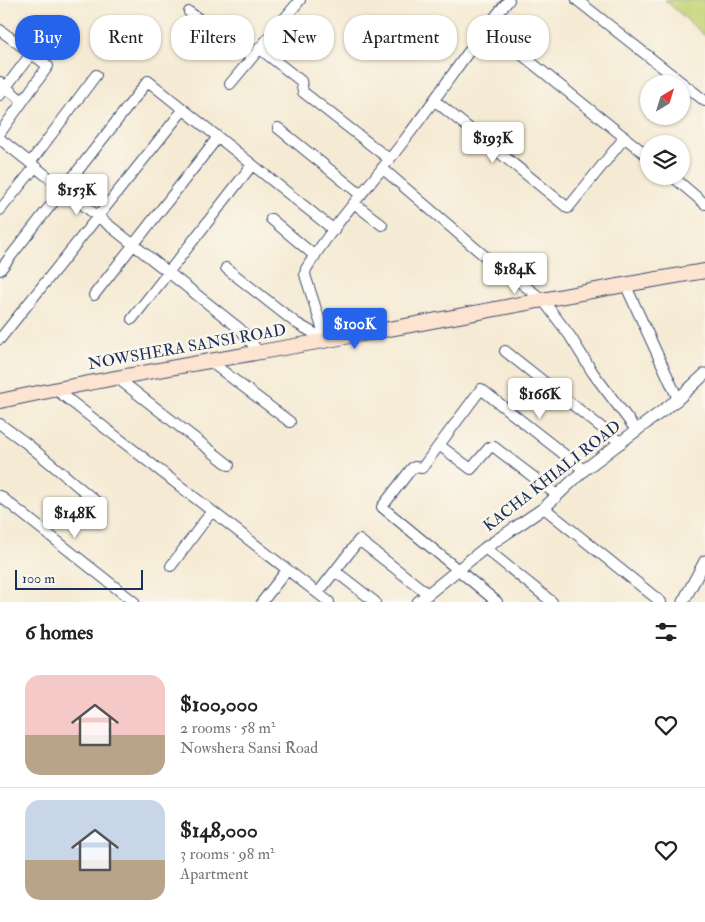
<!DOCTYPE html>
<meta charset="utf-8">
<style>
:root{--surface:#fff;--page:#f6f6f6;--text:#222;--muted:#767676;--line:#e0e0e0;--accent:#2563eb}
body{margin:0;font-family:"IM FELL Double Pica",serif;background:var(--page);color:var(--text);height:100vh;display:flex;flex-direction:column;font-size:19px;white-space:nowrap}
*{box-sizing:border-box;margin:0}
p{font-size:16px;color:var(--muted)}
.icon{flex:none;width:28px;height:28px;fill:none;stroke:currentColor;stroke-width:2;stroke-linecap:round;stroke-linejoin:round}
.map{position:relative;height:602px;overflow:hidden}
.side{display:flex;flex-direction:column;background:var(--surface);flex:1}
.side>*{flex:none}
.guide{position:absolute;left:15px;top:15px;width:675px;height:45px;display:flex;gap:10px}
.needle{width:32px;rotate:38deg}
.tools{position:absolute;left:640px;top:75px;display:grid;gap:10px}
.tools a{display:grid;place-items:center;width:50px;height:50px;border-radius:50%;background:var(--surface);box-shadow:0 1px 4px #0004;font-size:25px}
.scale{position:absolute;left:15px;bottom:12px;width:128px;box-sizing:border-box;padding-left:5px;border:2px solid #1b2f5e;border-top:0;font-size:14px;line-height:18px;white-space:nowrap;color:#1b2f5e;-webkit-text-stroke:4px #fbf7ec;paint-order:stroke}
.price{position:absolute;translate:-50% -42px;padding:0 11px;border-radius:5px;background:#fff;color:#222;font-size:16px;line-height:32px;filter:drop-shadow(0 1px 2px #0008)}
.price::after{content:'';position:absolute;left:50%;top:30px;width:15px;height:11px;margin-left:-8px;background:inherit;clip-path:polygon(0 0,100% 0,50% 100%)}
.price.active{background:var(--accent);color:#fff}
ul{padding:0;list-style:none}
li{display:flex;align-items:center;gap:15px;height:125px;padding:0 25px}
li+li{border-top:1px solid var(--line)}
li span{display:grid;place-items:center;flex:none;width:140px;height:100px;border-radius:15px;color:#555}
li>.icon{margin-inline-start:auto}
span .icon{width:60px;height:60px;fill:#fffc;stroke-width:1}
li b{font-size:21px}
h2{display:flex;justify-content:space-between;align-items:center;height:60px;padding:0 25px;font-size:21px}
.tag{padding:0 18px;border-radius:20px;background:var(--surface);box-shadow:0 1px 4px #0004;font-size:18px;line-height:45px}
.tag.active{background:var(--accent);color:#fff}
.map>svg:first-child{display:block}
</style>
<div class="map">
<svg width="705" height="602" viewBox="0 0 705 602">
<rect width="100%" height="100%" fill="#fbf7ec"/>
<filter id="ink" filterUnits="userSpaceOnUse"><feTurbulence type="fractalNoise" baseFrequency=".02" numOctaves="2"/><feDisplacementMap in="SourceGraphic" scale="10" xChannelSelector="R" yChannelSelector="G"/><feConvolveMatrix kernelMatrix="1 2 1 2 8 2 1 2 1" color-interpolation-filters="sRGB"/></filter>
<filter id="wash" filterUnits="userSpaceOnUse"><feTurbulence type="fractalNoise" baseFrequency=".0096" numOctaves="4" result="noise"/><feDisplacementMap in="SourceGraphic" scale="20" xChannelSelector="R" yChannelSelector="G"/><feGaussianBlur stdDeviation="1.12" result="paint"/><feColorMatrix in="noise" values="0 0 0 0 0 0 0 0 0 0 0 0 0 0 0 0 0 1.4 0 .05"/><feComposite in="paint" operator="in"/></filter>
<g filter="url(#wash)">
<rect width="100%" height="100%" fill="#f5ead3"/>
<!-- green -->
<path fill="#c4d375" stroke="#70816a" d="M665,0H705V36Z"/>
</g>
<g filter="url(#ink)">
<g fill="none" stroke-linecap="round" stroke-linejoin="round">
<!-- minor casing -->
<g stroke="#3c4b70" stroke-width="12">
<path id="minor" d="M577,0L705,101
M189,12L252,57
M486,26L649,157
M0,30L48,66L0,133
M259,48L301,81L303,92L389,159
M0,82L22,101
M230,84L300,0
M0,95L31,54
M434,100L568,208L625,137
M278,128L361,195
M0,139L240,329L259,352
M30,163L96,75
M382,168L481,253L542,299L570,336L593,373L637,431
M672,176L705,204
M354,203L382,225
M0,210L35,167
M271,219L315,256
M226,268L296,323L326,340
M0,270L148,81L334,230
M625,284L678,399
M94,295L218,137
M132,319L252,165
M0,339L183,110
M326,340L306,278L305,274L306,269C335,222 373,182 406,138C441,93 471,44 509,0
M505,351L621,443
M208,360L290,422
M116,377L229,465
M55,389L329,602
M0,424L26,443L98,503
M439,445L471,469L489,448L494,447L557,495
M0,496L134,602
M544,508L661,602
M485,548L552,602
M171,566L212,511
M335,571L375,602
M318,593L359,540L428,594
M262,602L287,570
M497,602L382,507L412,468L415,467L422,468L481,389L584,470"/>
</g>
<!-- tertiary casing -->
<g stroke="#3c4b70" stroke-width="13">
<path id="tertiary" d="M418,602L485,548L544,508L584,470L678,399L705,374
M683,602L705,561"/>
</g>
<!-- secondary casing -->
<g stroke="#3c4b70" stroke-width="16">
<path id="secondary" d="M0,401C118,375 237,357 356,335C473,314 588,290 705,271"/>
</g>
<!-- minor -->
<use href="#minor" stroke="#fff" stroke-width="10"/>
<!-- tertiary -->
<use href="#tertiary" stroke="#fff" stroke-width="11"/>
<!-- secondary -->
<use href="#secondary" stroke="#fde4d1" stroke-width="14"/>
</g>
</g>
<g text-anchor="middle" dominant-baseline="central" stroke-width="5" stroke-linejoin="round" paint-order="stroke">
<!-- street labels -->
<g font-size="16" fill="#1b2f5e" stroke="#fbf7ec">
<text transform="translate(187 347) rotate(-10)">NOWSHERA SANSI ROAD</text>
<text transform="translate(552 476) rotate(-38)">KACHA KHIALI ROAD</text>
</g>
</g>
</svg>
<div class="tools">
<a><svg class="needle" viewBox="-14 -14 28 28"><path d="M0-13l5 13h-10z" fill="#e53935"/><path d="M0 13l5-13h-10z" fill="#767676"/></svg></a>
<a><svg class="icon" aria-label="layers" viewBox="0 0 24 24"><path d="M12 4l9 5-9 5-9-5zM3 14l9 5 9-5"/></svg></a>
</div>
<div class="scale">100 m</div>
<b class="price" style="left:493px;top:164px">$193K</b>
<b class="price" style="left:77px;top:216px">$153K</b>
<b class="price" style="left:515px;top:295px">$184K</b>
<b class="price active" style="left:355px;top:350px">$100K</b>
<b class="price" style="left:540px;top:420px">$166K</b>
<b class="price" style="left:75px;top:539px">$148K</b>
<div class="guide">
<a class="tag active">Buy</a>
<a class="tag">Rent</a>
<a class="tag">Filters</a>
<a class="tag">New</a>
<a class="tag">Apartment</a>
<a class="tag">House</a>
</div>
</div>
<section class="side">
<h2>6 homes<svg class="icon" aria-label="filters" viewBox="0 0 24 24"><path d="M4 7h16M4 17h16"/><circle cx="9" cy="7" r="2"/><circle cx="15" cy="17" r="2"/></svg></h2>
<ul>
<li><span style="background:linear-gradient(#f6c9c9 60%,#b9a48a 0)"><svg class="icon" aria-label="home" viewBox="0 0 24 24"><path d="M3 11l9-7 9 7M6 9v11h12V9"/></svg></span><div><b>$100,000</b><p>2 rooms · 58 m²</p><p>Nowshera Sansi Road</p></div><svg class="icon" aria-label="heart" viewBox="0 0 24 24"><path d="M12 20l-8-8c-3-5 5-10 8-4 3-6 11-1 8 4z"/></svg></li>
<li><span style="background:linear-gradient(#c9d6e8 60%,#b9a48a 0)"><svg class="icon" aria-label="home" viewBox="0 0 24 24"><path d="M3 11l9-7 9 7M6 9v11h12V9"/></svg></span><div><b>$148,000</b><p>3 rooms · 98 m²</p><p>Apartment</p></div><svg class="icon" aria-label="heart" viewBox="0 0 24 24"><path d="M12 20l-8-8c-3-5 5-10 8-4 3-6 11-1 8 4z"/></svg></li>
</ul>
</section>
